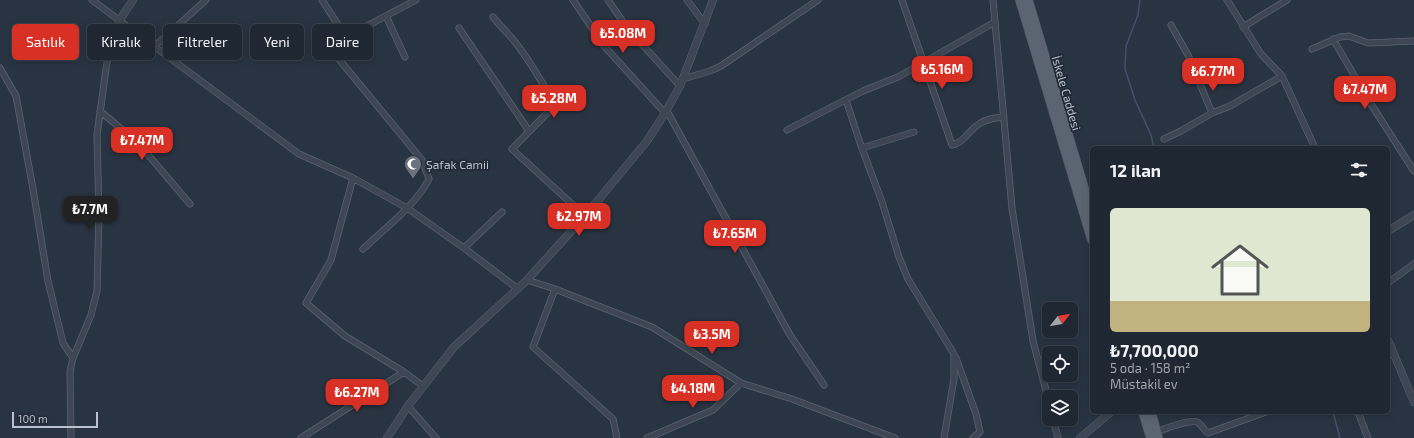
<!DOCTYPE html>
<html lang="tr">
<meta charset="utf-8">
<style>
:root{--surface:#1f2732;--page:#272f3a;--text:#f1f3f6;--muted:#a1a5ac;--line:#3c444d;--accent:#d93025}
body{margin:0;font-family:"Exo 2",sans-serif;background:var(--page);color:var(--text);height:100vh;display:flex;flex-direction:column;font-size:15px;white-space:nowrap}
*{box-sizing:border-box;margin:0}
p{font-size:13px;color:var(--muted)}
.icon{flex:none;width:22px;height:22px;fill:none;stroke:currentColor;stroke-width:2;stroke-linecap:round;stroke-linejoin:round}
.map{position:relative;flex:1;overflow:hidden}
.details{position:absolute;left:1090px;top:146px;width:300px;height:268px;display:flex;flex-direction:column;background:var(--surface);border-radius:6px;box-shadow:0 2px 10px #0003,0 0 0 1px var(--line)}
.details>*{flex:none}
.banner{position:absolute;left:12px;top:24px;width:380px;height:36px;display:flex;gap:8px}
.needle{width:26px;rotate:59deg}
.buttons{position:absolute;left:1042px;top:302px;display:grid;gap:8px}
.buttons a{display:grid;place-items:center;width:36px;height:36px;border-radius:6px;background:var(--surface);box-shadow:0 2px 10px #0003,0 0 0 1px var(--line);font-size:20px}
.scale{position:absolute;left:12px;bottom:10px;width:86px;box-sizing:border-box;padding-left:4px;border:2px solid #bac1cc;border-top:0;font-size:11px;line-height:14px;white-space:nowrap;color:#bac1cc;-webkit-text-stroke:3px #222a37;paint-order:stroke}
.price{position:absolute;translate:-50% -34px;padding:0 9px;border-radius:8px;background:var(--accent);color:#fff;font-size:13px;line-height:26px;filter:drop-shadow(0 1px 2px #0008)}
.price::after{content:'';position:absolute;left:50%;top:24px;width:12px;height:9px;margin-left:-6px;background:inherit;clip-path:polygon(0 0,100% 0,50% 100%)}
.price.selected{background:#222;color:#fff}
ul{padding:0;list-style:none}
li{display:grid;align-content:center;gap:8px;height:212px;padding:0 20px}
li span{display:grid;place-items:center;height:124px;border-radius:6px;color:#555}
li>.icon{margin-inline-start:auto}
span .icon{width:72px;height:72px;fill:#fffc;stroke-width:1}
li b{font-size:17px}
h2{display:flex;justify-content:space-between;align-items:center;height:48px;padding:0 20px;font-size:17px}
.chip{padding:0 14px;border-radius:6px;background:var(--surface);box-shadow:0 2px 10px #0003,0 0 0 1px var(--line);font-size:14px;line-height:36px}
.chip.selected{background:var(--accent);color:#fff}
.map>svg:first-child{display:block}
</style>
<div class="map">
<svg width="1414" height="438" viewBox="0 0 1414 438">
<rect width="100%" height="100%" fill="#293442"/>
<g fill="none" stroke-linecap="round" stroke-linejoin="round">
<!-- stream -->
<path stroke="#40516a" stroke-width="1.5" d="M1140,0L1138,15L1126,46L1125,69L1135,100L1151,135L1154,148
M1334,412V416L1340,438"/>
<!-- minor casing -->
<g stroke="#5b636f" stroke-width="7">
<path id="minor" d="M92,0L299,154L353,178L407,208L464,248L518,289
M322,0L346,37L328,46L422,160L429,179C415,206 385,228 363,249
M573,0L605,47L665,113
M608,0L628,29L680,86
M687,0L705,24
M902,0L952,145C964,143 969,130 979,124C986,119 994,118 1003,117
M993,0L1012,208L1033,341L1049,402
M1227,0L1261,54L1282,76L1315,148
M386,16L405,57
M493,17C500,26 508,33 515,42C531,62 543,84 555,105L512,149L585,216
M1171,25L1188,55L1212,113L1230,106L1282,76
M1243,27L1287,0
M459,28L529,131
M346,37L416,0
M1333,39L1369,101L1414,171
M154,47L206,0
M1312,49L1340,37L1349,36L1368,43L1414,41
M0,68L16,96L33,189L48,281L63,343L73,358
M683,79L710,71L721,66L818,0
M846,100L860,143L882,202L899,257L908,279L954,354V379L944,438
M100,111L138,143L190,204
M667,111L790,335L824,385
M787,130L863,91L898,77L995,22
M1164,139L1181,131L1212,113
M862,148L914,132
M353,178L331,260L306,303L345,336L404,372L423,386
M464,248L502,212
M527,280L555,289L652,327L741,383L792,399L895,438
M1388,281L1389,282L1414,264
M555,289L533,347L613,419L617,438
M956,358L976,414L980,432L973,438
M408,406L436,438
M1358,412L1368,438
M1053,419L1058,438
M1156,432C1165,429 1189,419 1197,422C1201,424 1204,430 1208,433L1266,412
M71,438L70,371L73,358L91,315L97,291L99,216L97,135L106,69L109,51L119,21
M301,438L404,372
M647,438L713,410L741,383"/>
</g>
<!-- tertiary casing -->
<g stroke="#5b636f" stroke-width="8">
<path id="tertiary" d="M119,21L133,0
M1388,231L1414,215
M1388,340L1414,402
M387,438L408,406L454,347L527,280L585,216L647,141L665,113L680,86L713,0
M1080,438L1111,412"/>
</g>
<!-- primary casing -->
<g stroke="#4a515e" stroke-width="10">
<path id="primary" d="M1020,0L1092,240
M1028,0L1092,215
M1143,412L1151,438
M1151,412L1158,438"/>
</g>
<!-- minor -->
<use href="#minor" stroke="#3d4652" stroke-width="5.5"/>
<!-- tertiary -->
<use href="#tertiary" stroke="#3d4652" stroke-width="7"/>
<!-- primary -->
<use href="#primary" stroke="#5b6571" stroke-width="9"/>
</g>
<!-- icons -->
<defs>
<g id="mosque-pin" transform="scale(0.9)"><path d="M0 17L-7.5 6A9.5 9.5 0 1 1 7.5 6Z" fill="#6b7280" stroke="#222a37"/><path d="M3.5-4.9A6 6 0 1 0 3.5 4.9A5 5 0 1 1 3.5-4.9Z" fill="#fff"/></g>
</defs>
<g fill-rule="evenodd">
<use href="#mosque-pin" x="413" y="164"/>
</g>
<g text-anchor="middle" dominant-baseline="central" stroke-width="3.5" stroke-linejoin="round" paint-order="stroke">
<!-- street labels -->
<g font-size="12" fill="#bac1cc" stroke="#222a37">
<text transform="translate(1067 93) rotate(74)">İskele Caddesi</text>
</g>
<!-- poi labels -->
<g font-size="12" fill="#bac1cc" stroke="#222a37" text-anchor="start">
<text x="426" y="164">Şafak Camii</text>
</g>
</g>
</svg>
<div class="buttons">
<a><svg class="needle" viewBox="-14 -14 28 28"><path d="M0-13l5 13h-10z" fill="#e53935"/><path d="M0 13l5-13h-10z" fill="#a1a5ac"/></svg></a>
<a><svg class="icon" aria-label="locate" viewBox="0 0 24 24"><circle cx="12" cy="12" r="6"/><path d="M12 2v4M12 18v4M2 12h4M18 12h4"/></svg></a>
<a><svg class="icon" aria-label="layers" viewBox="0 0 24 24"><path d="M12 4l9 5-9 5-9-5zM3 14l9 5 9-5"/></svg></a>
</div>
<div class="scale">100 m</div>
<b class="price" style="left:623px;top:54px">₺5.08M</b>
<b class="price" style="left:942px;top:90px">₺5.16M</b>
<b class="price" style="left:1213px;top:92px">₺6.77M</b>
<b class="price" style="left:1365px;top:110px">₺7.47M</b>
<b class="price" style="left:554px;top:119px">₺5.28M</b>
<b class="price" style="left:142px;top:161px">₺7.47M</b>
<b class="price selected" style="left:90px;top:230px">₺7.7M</b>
<b class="price" style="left:579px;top:237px">₺2.97M</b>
<b class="price" style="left:735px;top:254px">₺7.65M</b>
<b class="price" style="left:712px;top:355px">₺3.5M</b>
<b class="price" style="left:693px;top:409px">₺4.18M</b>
<b class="price" style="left:357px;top:413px">₺6.27M</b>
<div class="banner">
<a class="chip selected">Satılık</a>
<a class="chip">Kiralık</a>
<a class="chip">Filtreler</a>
<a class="chip">Yeni</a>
<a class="chip">Daire</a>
</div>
<section class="details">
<h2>12 ilan<svg class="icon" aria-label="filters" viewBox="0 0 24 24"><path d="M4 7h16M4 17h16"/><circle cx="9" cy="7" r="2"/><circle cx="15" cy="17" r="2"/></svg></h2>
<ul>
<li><span style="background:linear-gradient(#dfe7d0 75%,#c2b280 0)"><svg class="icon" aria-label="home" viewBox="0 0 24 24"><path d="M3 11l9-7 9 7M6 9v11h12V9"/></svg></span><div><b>₺7,700,000</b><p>5 oda · 158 m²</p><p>Müstakil ev</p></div></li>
</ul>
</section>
</div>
